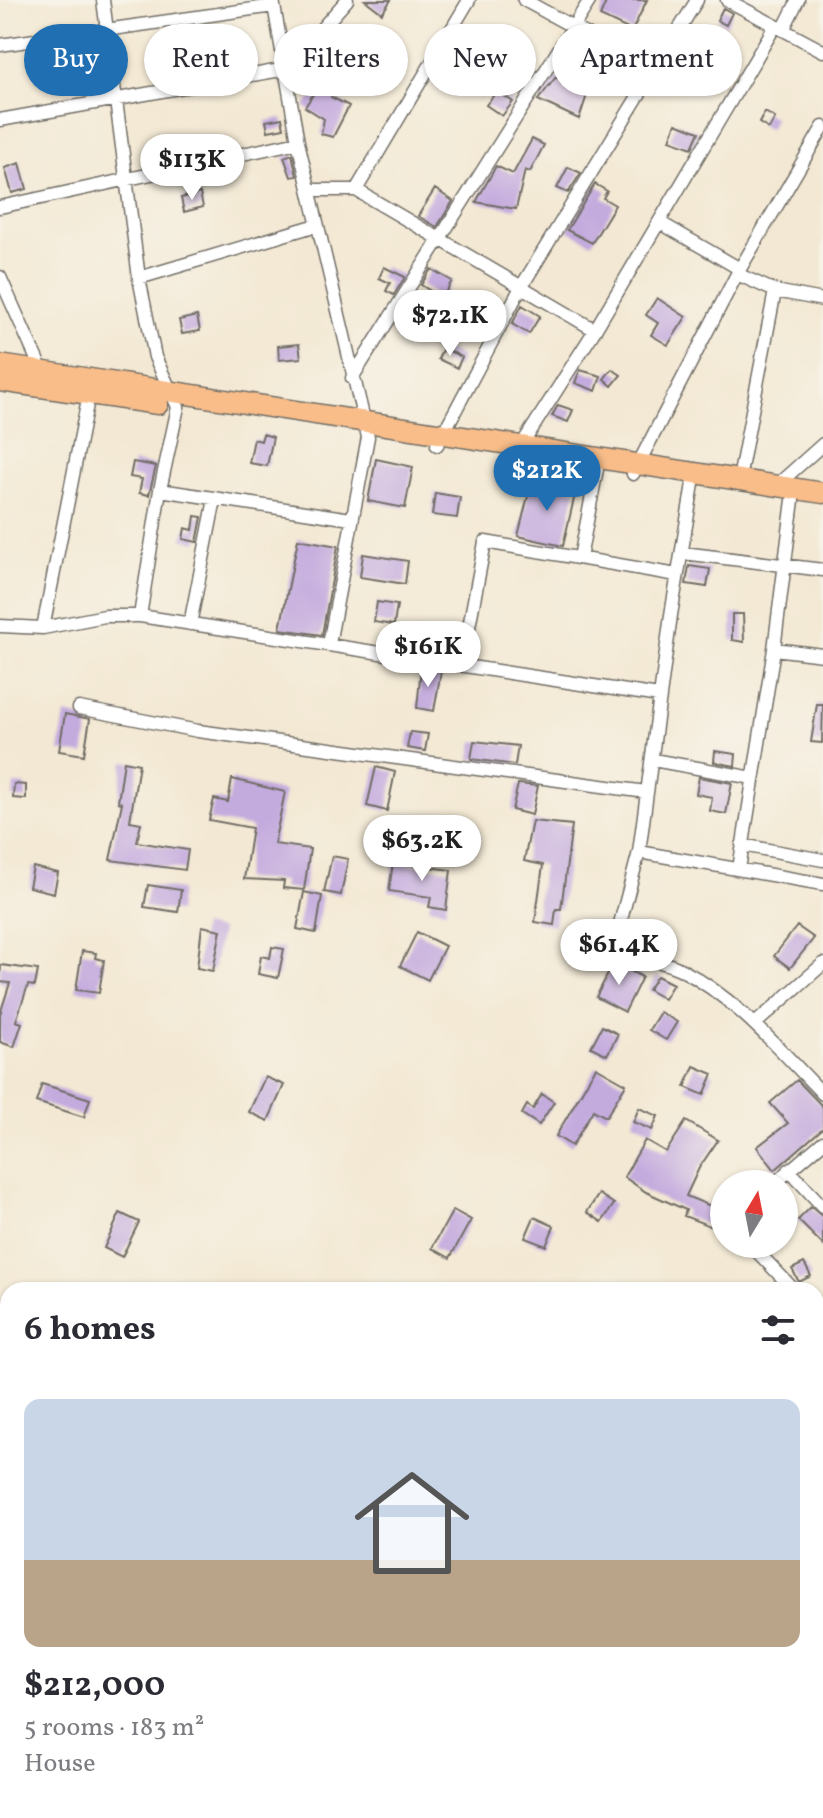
<!DOCTYPE html>
<meta charset="utf-8">
<style>
:root{--surface:#fff;--page:#f7f7f7;--text:#2b2b33;--muted:#7c7c81;--accent:#1f6fb2}
body{margin:0;font-family:Vollkorn,serif;background:var(--page);color:var(--text);height:100vh;display:flex;flex-direction:column;font-size:30px;white-space:nowrap}
*{box-sizing:border-box;margin:0}
p{font-size:26px;color:var(--muted)}
.icon{flex:none;width:44px;height:44px;fill:none;stroke:currentColor;stroke-width:2;stroke-linecap:round;stroke-linejoin:round}
.map{position:relative;flex:1;overflow:hidden}
.side{position:absolute;left:0px;top:1282px;width:824px;height:536px;display:flex;flex-direction:column;background:var(--surface);border-radius:24px 24px 0 0;box-shadow:0 2px 6px #0004}
.side>*{flex:none}
.guide{position:absolute;left:24px;top:24px;width:776px;height:72px;display:flex;gap:16px}
.needle{width:52px;rotate:10deg}
.tools{position:absolute;left:710px;top:1170px;display:grid;gap:16px}
.tools a{display:grid;place-items:center;width:88px;height:88px;border-radius:50%;background:var(--surface);box-shadow:0 2px 6px #0004;font-size:40px}
.price{position:absolute;translate:-50% -68px;padding:0 18px;border-radius:28px;background:#fff;color:#222;font-size:26px;line-height:52px;filter:drop-shadow(0 2px 4px #0008)}
.price::after{content:'';position:absolute;left:50%;top:48px;width:24px;height:18px;margin-left:-12px;background:inherit;clip-path:polygon(0 0,100% 0,50% 100%)}
.price.selected{background:var(--accent);color:#fff}
ul{padding:0;list-style:none}
li{display:grid;align-content:center;gap:16px;height:424px;padding:0 24px}
li span{display:grid;place-items:center;height:248px;border-radius:16px;color:#555}
li>.icon{margin-inline-start:auto}
span .icon{width:144px;height:144px;fill:#fffc;stroke-width:1}
li b{font-size:34px}
h2{display:flex;justify-content:space-between;align-items:center;height:96px;padding:0 24px;font-size:34px}
.chip{padding:0 28px;border-radius:36px;background:var(--surface);box-shadow:0 2px 6px #0004;font-size:28px;line-height:72px}
.chip.selected{background:var(--accent);color:#fff}
.map>svg:first-child{display:block}
</style>
<div class="map">
<svg width="823" height="1818" viewBox="0 0 823 1818">
<rect width="100%" height="100%" fill="#f7f3e8"/>
<filter id="ink" filterUnits="userSpaceOnUse"><feTurbulence type="fractalNoise" baseFrequency=".0125" numOctaves="2"/><feDisplacementMap in="SourceGraphic" scale="16" xChannelSelector="R" yChannelSelector="G"/><feConvolveMatrix kernelMatrix="1 2 1 2 8 2 1 2 1" color-interpolation-filters="sRGB"/></filter>
<filter id="wash" filterUnits="userSpaceOnUse"><feTurbulence type="fractalNoise" baseFrequency=".006" numOctaves="4" result="noise"/><feDisplacementMap in="SourceGraphic" scale="32" xChannelSelector="R" yChannelSelector="G"/><feGaussianBlur stdDeviation="1.8" result="paint"/><feColorMatrix in="noise" values="0 0 0 0 0 0 0 0 0 0 0 0 0 0 0 0 0 1.4 0 .05"/><feComposite in="paint" operator="in"/></filter>
<g filter="url(#wash)">
<rect width="100%" height="100%" fill="#f3e8d3"/>
<g id="blocks">
<!-- building -->
<path fill="#c4abde" d="M365,0H391L382,13Z
M607,0H647L632,31L600,16Z
M723,8L732,13L726,25L717,20Z
M206,28L209,45L225,43L229,70L180,74L176,51L199,48L196,29Z
M357,28L366,35L350,56L335,50L340,36L348,39Z
M99,40L102,63L76,67L72,44Z
M575,63L584,69L570,88L587,95L579,119L538,100L556,77L562,81Z
M319,85L333,94L331,97L349,106L333,137L321,134L324,119L305,107Z
M497,91L513,102L502,116L486,105Z
M765,112L775,118L769,129L759,123Z
M282,118L284,128L268,131L266,121Z
M676,123L699,132L692,148L670,140Z
M532,139L544,145L530,172L525,170L516,209L476,202L496,166L513,174Z
M292,154L297,176L291,177L284,157Z
M20,163L27,189L12,193L5,168Z
M568,167L581,173L568,193L557,188Z
M595,184L607,191L603,198L615,205L592,243L567,230Z
M435,189L453,201L437,227L418,216Z
M200,193L203,207L184,212L181,198Z
M384,267L405,277L394,295L386,291L390,283L379,278Z
M431,269L452,281L442,298L421,285Z
M657,298L686,317L668,345L651,335L658,323L646,315Z
M461,301L496,316L486,333L459,321L462,314L457,312Z
M522,305L540,316L529,334L512,324Z
M197,316L200,331L182,334L179,320Z
M299,344L301,358L279,360L278,346Z
M443,348L462,357L457,368L438,359Z
M612,369L621,375L612,386L604,379Z
M580,370L601,376L596,391L575,383Z
M558,405L573,410L568,422L552,416Z
M263,434L273,437L267,466L249,463L254,439L261,441Z
M376,459L413,467L405,508L368,501Z
M133,462L156,466L149,495L139,493L142,479L130,477Z
M532,480L576,490L563,546L518,536Z
M435,493L460,497L457,518L432,515Z
M195,516L202,517L197,542L183,539L185,528L193,530Z
M298,539L338,546L322,635L280,629Z
M363,554L408,561L405,584L360,577Z
M689,566L710,569L707,587L686,584Z
M377,602L397,605L394,625L374,622Z
M732,614H743L744,642L732,640Z
M421,668L441,671L434,711L417,708Z
M817,704H823L822,743L811,742Z
M65,714L90,719L84,755L59,751Z
M410,732L428,734L425,751L407,748Z
M474,741L518,746L515,765L471,759Z
M715,751L736,754L735,766L714,762Z
M124,761L139,764L130,821L141,823L137,842L188,850L185,870L110,860L122,803L118,802Z
M376,767L395,772L387,811L367,806Z
M699,777L732,783L726,814L710,811L712,797L696,794Z
M232,779L285,792L274,844L310,849L304,890L283,888L284,881L244,879L252,828L209,820L214,799L228,802Z
M14,784L26,785V799L13,798Z
M518,784L538,786L532,815L512,810Z
M532,821L572,825L561,909H556L554,925L535,922L543,865L524,861Z
M332,856L348,859L341,895L324,892Z
M393,862L451,870L446,910L429,907L431,897L389,891Z
M33,867L58,873L54,893L29,887Z
M148,885L181,890L178,912L144,907Z
M304,892L322,896L316,933L297,929Z
M202,926L221,930L213,971L197,968Z
M797,926L814,938L790,968L774,956Z
M417,932L445,946L428,980L400,966Z
M272,947L284,949L278,978L258,974L261,956L270,958Z
M82,951L96,953L95,958L104,960L99,993L76,990Z
M614,962L642,977L625,1012L596,997Z
M1,965L38,970L35,986L28,985L16,1021L22,1023L14,1047L0,1042V1014L10,983L0,982Z
M657,976L673,984L664,999L648,990Z
M660,1012L677,1022L666,1040L649,1030Z
M602,1026L618,1034L607,1055L591,1047Z
M694,1066L713,1074L704,1095L685,1087Z
M596,1067L626,1084L606,1117L593,1110L572,1146L556,1136Z
M265,1077L284,1085L268,1121L249,1112Z
M797,1080L823,1107V1128L775,1170L757,1147L788,1123L770,1103Z
M42,1084L90,1099L84,1117L36,1102Z
M542,1094L554,1102L539,1125L522,1114L527,1105L533,1109Z
M639,1108L658,1116L652,1130L633,1122Z
M686,1121L718,1140L699,1168L686,1196L723,1211L715,1228L684,1216L686,1210L646,1192L624,1177L645,1140L666,1152Z
M599,1194L614,1204L602,1222L587,1212Z
M811,1207L823,1217V1245L798,1220Z
M453,1210L471,1220L450,1258L432,1248Z
M120,1213L139,1222L122,1257L104,1248Z
M534,1217L554,1226L546,1246L525,1238Z
M804,1263L811,1276L799,1282L792,1269Z"/>
</g>
</g>
<g filter="url(#ink)">
<use href="#blocks" fill-opacity="0" stroke="#716d66" stroke-width="2"/>
<g fill="none" stroke-linecap="round" stroke-linejoin="round">
<!-- minor casing -->
<g stroke="#716d66" stroke-width="15">
<path id="minor" d="M103,0L139,278L155,357L178,407L160,490L140,616
M273,0L298,142L368,437L329,644
M524,0L655,72
M727,0L823,51
M783,30L798,0
M0,45L274,6
M0,120L286,69L347,0
M312,190H356L595,330
M356,190L469,0
M0,207L298,142
M659,222L740,269
M737,274L775,291L823,300
M0,277L42,371
M139,278L317,225
M352,378L590,0
M437,445L520,289L697,0
M511,455L521,446L595,330L775,26
M633,474L737,274L823,127
M739,479L775,291
M693,484L671,615L639,852L618,931L619,942C636,961 658,958 680,969C736,998 779,1049 823,1094
M776,486L823,444
M160,490L351,519
M683,553L823,570
M580,558L597,469
M190,624L215,499
M0,626L43,628L105,616H140L659,696
M43,628L89,394
M774,649L823,655
M462,664L485,542L677,575
M79,708L198,731L646,792
M653,760L753,778
M742,845L823,860
M639,852L823,884
M739,869L774,649L793,500
M755,1024L823,964
M789,1170L823,1207
M774,1184L823,1142
M750,1244L794,1290
M816,1313L823,1320"/>
</g>
<!-- primary casing -->
<g stroke="#716d66" stroke-width="23">
<path id="primary" d="M0,365L823,493
M0,381L158,404"/>
</g>
<!-- minor -->
<use href="#minor" stroke="#fff" stroke-width="12"/>
<!-- primary -->
<use href="#primary" stroke="#f8bd89" stroke-width="20"/>
</g>
</g>
</svg>
<div class="tools">
<a><svg class="needle" viewBox="-14 -14 28 28"><path d="M0-13l5 13h-10z" fill="#e53935"/><path d="M0 13l5-13h-10z" fill="#7c7c81"/></svg></a>
</div>
<b class="price" style="left:192px;top:202px">$113K</b>
<b class="price" style="left:450px;top:358px">$72.1K</b>
<b class="price selected" style="left:547px;top:513px">$212K</b>
<b class="price" style="left:428px;top:689px">$161K</b>
<b class="price" style="left:422px;top:883px">$63.2K</b>
<b class="price" style="left:619px;top:987px">$61.4K</b>
<div class="guide">
<a class="chip selected">Buy</a>
<a class="chip">Rent</a>
<a class="chip">Filters</a>
<a class="chip">New</a>
<a class="chip">Apartment</a>
</div>
<section class="side">
<h2>6 homes<svg class="icon" aria-label="filters" viewBox="0 0 24 24"><path d="M4 7h16M4 17h16"/><circle cx="9" cy="7" r="2"/><circle cx="15" cy="17" r="2"/></svg></h2>
<ul>
<li><span style="background:linear-gradient(#c9d6e8 65%,#b9a48a 0)"><svg class="icon" aria-label="home" viewBox="0 0 24 24"><path d="M3 11l9-7 9 7M6 9v11h12V9"/></svg></span><div><b>$212,000</b><p>5 rooms · 183 m²</p><p>House</p></div></li>
</ul>
</section>
</div>
